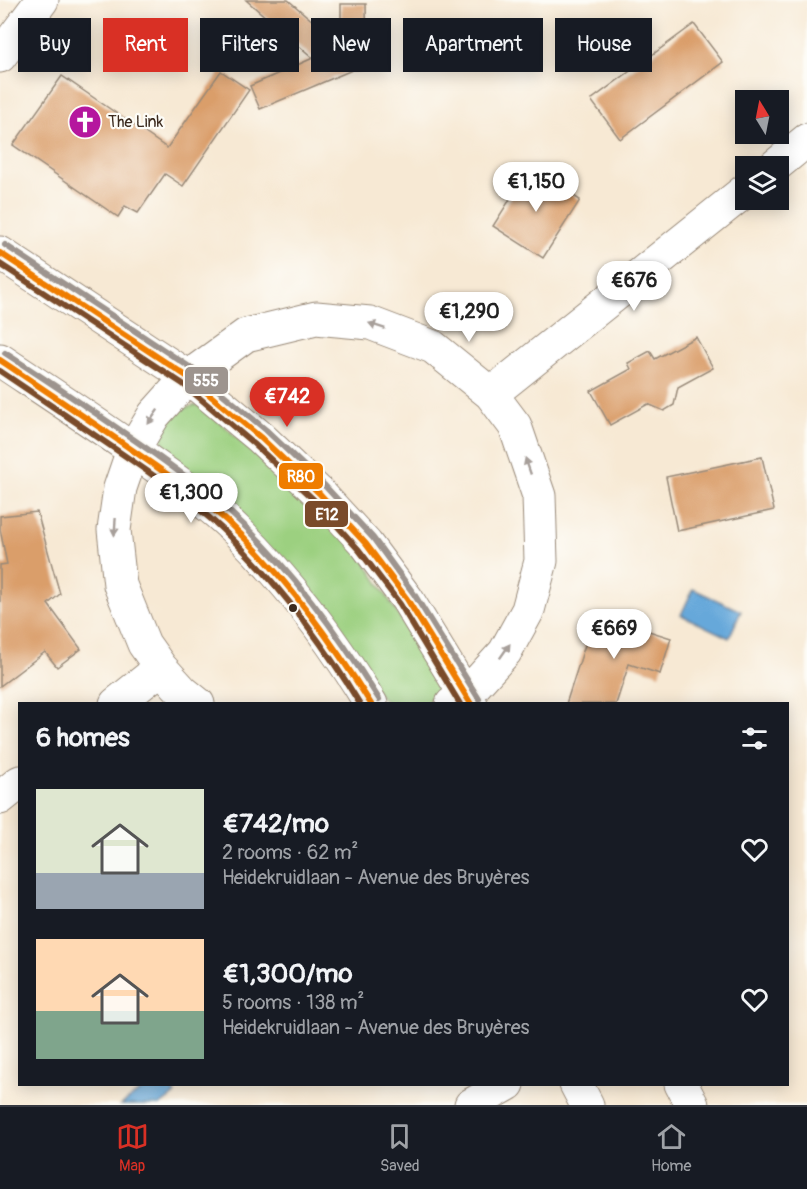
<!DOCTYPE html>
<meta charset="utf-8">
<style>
:root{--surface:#171b24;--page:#242831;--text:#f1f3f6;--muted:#9ea1a6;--line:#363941;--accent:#d93025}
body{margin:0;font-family:Pangolin,sans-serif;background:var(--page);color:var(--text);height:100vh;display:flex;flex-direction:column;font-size:22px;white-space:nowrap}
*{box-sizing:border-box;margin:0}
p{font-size:20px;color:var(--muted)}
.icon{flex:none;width:33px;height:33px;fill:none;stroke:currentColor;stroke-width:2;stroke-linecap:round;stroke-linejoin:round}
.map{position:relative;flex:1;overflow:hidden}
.panel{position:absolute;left:18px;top:702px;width:771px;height:384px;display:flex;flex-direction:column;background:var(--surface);border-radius:0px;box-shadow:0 3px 15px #0003}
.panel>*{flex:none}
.banner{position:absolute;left:18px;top:18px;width:771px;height:54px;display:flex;gap:12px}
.needle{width:39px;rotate:350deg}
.buttons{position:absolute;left:735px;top:90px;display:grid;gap:12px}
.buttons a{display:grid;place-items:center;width:54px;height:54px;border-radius:0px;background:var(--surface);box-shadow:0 3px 15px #0003;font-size:30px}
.price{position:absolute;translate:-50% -51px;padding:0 14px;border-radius:21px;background:#fff;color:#222;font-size:20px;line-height:39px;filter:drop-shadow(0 2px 3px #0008)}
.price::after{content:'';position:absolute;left:50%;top:36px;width:18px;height:14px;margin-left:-9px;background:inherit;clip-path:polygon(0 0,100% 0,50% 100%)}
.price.selected{background:var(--accent);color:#fff}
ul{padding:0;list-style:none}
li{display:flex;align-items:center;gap:18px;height:150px;padding:0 18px}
li span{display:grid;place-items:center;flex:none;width:168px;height:120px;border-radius:0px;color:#555}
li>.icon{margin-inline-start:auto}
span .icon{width:72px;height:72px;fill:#fffc;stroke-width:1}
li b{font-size:26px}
h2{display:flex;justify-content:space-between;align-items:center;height:72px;padding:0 18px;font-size:26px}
.tag{padding:0 21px;border-radius:0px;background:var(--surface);box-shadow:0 3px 15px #0003;font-size:21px;line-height:54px}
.tag.selected{background:var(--accent);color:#fff}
.tabs{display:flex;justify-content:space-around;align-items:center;height:84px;border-top:2px solid var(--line);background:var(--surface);font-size:16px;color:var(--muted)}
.tabs a{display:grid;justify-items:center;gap:3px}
.tabs .selected{color:var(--accent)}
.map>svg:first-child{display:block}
</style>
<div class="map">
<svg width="807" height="1105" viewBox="0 0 807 1105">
<rect width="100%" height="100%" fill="#fdfcf7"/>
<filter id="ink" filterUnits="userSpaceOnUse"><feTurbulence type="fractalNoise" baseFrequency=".0167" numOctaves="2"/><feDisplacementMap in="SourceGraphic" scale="12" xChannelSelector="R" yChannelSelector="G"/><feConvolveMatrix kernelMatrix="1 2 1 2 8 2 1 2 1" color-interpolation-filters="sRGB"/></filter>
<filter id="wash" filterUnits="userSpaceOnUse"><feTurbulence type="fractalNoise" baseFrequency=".008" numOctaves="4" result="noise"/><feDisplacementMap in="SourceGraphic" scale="24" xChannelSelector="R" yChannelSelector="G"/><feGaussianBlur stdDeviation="1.35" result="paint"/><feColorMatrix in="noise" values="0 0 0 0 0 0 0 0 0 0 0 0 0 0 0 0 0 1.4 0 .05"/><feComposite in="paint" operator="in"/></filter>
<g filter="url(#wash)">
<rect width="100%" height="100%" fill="#f7e9d4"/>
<!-- green -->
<path fill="#9cd080" stroke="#6c7d4f" stroke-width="1.5" d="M196,405L204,407L358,550L440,682L435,695L426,703H387L165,455L162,443V431L178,410Z"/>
<!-- water -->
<path fill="#66a8da" stroke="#50697c" stroke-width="1.5" d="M693,589L741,611L729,638L681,615Z
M149,1085H168L175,1094L160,1105H121Z"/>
<g id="blocks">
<!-- building -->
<path fill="#da9e6a" d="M246,0H288L341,45V4H366L367,69L352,70L260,109L250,86L313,58Z
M694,24L723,62L620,139L591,100Z
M221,71L249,90L183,186L165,174L138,213L125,206L118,217L13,145L62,76L167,148Z
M530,168L580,200L543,258L493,226Z
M696,337L713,368L678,387L674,405L664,411L648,404L610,425L591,391L631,369L628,363L650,351L655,359Z
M762,457L774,510L677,531L666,477Z
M37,512L60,594L48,604L81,649L57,667L45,652L0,686V565L7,564L0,529V516Z
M595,614L671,638L660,674L629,664L616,704H566Z"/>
</g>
</g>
<g filter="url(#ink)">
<use href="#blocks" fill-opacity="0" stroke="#998a79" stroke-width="1.5"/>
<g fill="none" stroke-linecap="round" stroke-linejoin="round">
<!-- minor casing -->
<g stroke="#998a79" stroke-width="35">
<path id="minor" d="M0,56L42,0
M775,166L807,140
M0,253L188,377L260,437L319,493L366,544L407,599L471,704
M0,360C51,394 102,427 151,463C181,484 211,505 237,531C289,582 333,641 371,704
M491,394L746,190
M116,704L161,668
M198,704L183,692L161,668L144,644L120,585L114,530L120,488L133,450L154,415L188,377L246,335L316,318L370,323L433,347L491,394L515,426L539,496L541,561L528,610L505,652L466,695L452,704
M0,798L20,782
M576,1084L587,1105
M681,1084L692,1105
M471,1105L508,1084"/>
</g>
<!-- minor -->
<use href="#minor" stroke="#fff" stroke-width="33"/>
<!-- bus-1 casing -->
<g stroke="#fdfcf7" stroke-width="10">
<path id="bus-1" d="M0,253L188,377L260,437L319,493L366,544L407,599L471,704
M0,360C51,394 101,428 151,463C177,481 203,500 227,521C284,574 330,638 371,704"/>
</g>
<!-- bus-2 casing -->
<g stroke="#fdfcf7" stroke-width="10">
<path id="bus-2" d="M0,264L183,384L254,444L313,499L359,550L400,604L460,704
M0,371C49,404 98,437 147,471C172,489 199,507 222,529C276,580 321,640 360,704"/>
</g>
<!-- bus-3 casing -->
<g stroke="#fdfcf7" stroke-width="10">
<path id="bus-3" d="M5,245L194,370L266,430L325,486L373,538L414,594L479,699
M5,353C56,386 106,420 156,455C182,474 208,492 232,514C290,567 337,632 379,699"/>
</g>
<!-- bus-1 -->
<use href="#bus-1" stroke="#ef7d00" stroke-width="6"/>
<!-- bus-2 -->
<use href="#bus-2" stroke="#7a4b2a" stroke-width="6"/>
<!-- bus-3 -->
<use href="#bus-3" stroke="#9d948e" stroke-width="6"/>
</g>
<!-- one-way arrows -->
<defs><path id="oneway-solid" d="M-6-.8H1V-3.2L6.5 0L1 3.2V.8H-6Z" transform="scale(1.5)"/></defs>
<g fill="#a79f9a">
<use href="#oneway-solid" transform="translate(377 326) rotate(-161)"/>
<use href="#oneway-solid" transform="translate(153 417) rotate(125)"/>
<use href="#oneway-solid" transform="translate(528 466) rotate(-109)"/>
<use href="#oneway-solid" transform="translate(115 527) rotate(94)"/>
<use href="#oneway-solid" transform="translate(505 651) rotate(-55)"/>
</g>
</g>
<!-- icons -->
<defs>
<g id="church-disc" transform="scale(1.725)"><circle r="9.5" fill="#b5179e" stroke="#fdfcf7"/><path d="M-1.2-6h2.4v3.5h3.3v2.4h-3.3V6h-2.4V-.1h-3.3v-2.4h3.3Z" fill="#fff"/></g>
</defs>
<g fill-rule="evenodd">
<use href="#church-disc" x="85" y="122"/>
</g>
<!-- markers -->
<circle fill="#3b2a1e" stroke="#fdfcf7" stroke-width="2" cx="293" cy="608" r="5"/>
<g text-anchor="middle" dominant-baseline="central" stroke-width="4.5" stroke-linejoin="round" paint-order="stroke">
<!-- poi labels -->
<g font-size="16" fill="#3b2a1e" stroke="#fdfcf7" text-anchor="start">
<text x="108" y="122">The Link</text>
</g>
</g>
<g stroke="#fdfcf7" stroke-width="2">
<rect x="184" y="366" width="45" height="29" rx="6" fill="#9d948e"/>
<rect x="278" y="462" width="46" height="28" rx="6" fill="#ef7d00"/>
<rect x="304" y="500" width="45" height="28" rx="6" fill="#7a4b2a"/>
</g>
<g font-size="16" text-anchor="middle" font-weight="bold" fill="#fff">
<text x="206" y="386">555</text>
<text x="301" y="482">R80</text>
<text x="327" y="520">E12</text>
</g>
</svg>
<div class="buttons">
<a><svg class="needle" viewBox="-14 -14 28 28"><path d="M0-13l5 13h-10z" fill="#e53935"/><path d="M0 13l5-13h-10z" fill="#9ea1a6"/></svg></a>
<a><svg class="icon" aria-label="layers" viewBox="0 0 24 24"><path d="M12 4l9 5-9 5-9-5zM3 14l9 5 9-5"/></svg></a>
</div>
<b class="price" style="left:536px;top:213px">€1,150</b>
<b class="price" style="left:634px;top:312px">€676</b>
<b class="price" style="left:469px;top:343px">€1,290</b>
<b class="price selected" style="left:287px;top:428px">€742</b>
<b class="price" style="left:191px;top:524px">€1,300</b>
<b class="price" style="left:614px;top:660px">€669</b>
<div class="banner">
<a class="tag">Buy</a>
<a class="tag selected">Rent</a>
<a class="tag">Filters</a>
<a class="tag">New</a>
<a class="tag">Apartment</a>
<a class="tag">House</a>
</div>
<section class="panel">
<h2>6 homes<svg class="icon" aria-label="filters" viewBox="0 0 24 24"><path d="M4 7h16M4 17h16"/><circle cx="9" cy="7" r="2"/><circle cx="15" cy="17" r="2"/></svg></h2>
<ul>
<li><span style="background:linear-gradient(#dfe7d0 70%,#9aa5b1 0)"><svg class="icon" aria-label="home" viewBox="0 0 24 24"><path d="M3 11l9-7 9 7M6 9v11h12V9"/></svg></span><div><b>€742/mo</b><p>2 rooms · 62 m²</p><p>Heidekruidlaan - Avenue des Bruyères</p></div><svg class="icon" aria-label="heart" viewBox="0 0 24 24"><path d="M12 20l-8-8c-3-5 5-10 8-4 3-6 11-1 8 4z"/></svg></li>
<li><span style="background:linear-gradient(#ffd9b3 60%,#7fa58c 0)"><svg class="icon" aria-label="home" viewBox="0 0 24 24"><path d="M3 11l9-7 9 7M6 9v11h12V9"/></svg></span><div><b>€1,300/mo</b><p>5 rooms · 138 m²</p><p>Heidekruidlaan - Avenue des Bruyères</p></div><svg class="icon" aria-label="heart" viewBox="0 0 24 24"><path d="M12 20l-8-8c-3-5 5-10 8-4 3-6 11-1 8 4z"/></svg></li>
</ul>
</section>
</div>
<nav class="tabs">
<a class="selected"><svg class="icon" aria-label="map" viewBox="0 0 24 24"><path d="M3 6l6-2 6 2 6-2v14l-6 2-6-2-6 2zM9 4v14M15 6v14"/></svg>Map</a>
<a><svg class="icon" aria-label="saved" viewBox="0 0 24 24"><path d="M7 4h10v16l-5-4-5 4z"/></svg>Saved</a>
<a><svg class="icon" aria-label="home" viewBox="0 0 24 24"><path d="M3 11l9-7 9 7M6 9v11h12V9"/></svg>Home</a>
</nav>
